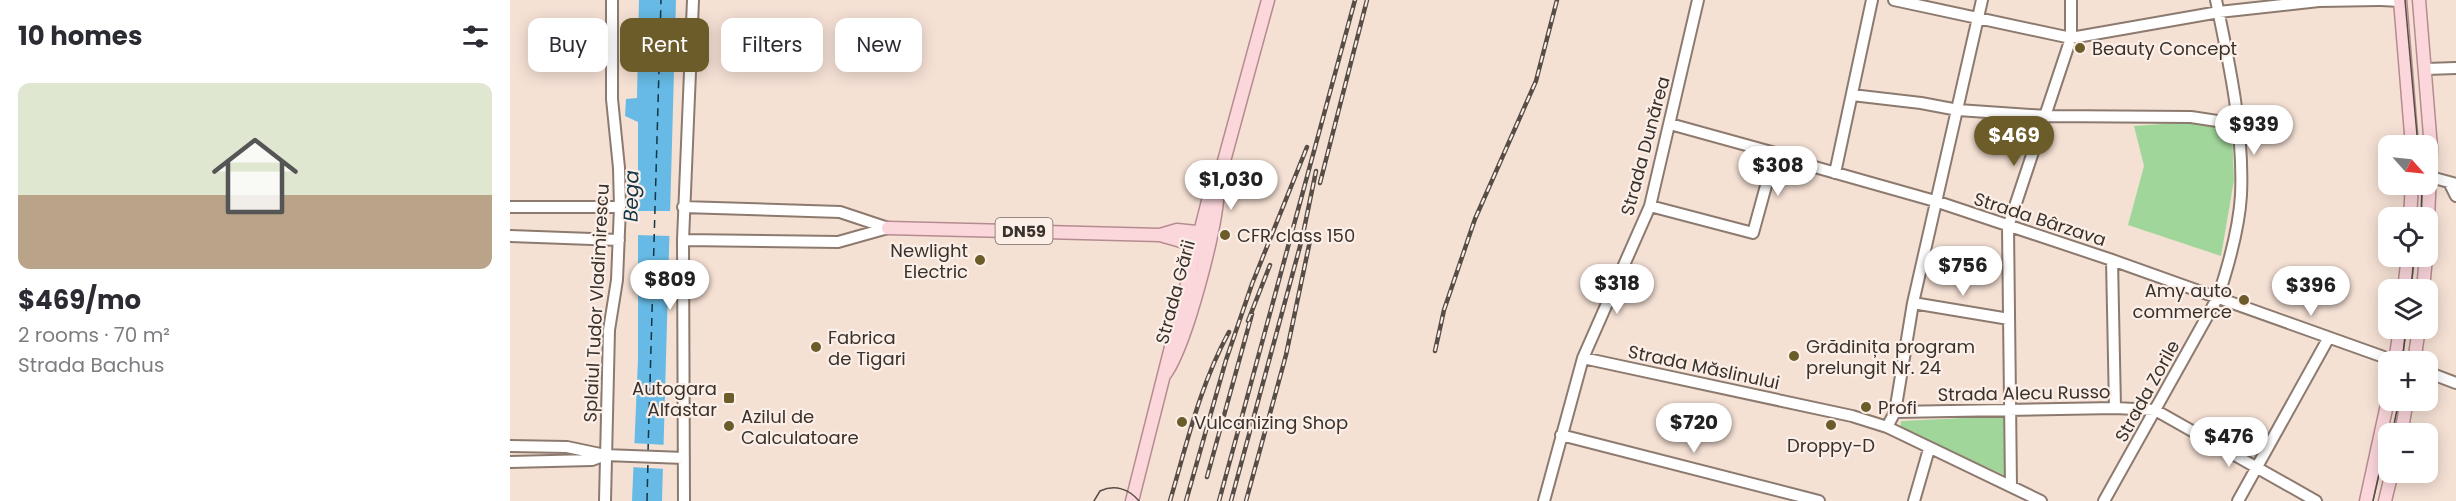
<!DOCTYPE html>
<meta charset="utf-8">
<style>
:root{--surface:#fff;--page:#f7f7f7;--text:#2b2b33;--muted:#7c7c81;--accent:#6b5c29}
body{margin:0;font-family:Poppins,sans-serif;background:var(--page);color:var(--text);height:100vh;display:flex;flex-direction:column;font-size:22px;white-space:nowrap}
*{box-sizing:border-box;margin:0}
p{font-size:20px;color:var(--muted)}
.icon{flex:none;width:33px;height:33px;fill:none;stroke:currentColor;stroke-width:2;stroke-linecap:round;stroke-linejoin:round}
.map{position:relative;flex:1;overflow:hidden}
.details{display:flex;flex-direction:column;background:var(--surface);width:510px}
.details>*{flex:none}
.hud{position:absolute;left:18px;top:18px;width:570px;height:54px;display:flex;gap:12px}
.needle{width:39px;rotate:117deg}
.controls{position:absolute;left:1868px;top:135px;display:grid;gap:12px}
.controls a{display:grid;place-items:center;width:60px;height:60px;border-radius:12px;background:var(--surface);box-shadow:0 3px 15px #0003;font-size:30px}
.price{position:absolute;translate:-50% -51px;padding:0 14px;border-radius:21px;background:#fff;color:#222;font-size:20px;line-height:39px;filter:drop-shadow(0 2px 3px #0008)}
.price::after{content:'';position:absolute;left:50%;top:36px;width:18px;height:14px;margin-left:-9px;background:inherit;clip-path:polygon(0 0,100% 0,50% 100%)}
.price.active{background:var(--accent);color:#fff}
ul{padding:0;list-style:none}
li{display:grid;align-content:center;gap:12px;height:318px;padding:0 18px}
li span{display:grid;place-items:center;height:186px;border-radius:12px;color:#555}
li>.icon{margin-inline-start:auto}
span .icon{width:108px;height:108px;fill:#fffc;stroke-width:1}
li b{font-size:26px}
h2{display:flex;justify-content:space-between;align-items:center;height:72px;padding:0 18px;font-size:26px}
.pill{padding:0 21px;border-radius:12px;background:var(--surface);box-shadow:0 3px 15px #0003;font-size:21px;line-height:54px}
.pill.active{background:var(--accent);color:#fff}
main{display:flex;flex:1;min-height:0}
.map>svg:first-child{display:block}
</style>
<main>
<section class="details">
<h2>10 homes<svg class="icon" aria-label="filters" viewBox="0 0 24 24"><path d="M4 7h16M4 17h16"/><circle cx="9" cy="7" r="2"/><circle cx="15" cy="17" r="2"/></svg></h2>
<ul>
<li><span style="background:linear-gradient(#dfe7d0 60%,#b9a48a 0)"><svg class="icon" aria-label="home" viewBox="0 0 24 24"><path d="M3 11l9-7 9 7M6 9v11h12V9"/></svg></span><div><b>$469/mo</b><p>2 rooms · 70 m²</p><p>Strada Bachus</p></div></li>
</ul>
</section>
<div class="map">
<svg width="1946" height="501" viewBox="0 0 1946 501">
<rect width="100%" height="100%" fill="#f5e0d4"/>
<!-- green -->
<path fill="#a1d69a" d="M1680,122L1722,129L1724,180L1711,256L1618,225L1634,166L1624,126Z
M1495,416L1494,475L1390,429L1391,421Z"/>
<!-- water -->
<path fill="#66bae5" d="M129,0H166L152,501H122L128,359V122L115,116L116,99L127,98Z"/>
<!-- pier -->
<path fill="#f5e0d4" d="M124,211H162L161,236L124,235Z
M121,443L157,445L156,469L120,467Z"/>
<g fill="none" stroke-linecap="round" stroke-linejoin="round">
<!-- ferry -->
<path stroke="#103648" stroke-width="1.5" stroke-dasharray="8 6" stroke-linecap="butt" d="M138,452L151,0
M137,501L138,460"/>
<!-- minor casing -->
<g stroke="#8d7a6f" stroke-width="14">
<path id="minor" d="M1384,0L1561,38L1709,12L1809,1L1869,0
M1871,0L1890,1
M1916,69L1946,68
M1342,95L1411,103L1448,110L1536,116L1681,117L1727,124
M1160,124L1265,153L1280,160L1425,201L1602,260L1885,361
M1325,173L1362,0
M1917,176L1946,184
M1939,182L1946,196
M1140,206L1243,233L1265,153
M0,207H110
M173,207L330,212L378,228
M0,236L109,240
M173,240L328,242L378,228
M1602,260L1605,408
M1403,303L1499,319
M1073,358L1342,416L1377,427L1531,501
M1917,372L1946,383
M1385,412L1605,408L1645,410L1806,501
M1377,427L1385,412L1403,303L1472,0
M1051,435L1309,501
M0,446L57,447L95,455L174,458
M0,462L82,460L95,455
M1501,486L1498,227L1561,38V0
M95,501L99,330L107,280L110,207L109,168L102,99V0
M174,501L173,240L183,0
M1034,501L1073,358L1140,206L1188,0
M1404,501L1419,449
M1594,501L1708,297C1719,264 1729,229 1731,195C1734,131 1719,62 1706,0
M1728,501L1818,339"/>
</g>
<!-- major casing -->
<g stroke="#b68b8f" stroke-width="15">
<path id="major" d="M1890,0L1902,146
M1909,0L1921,148L1917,242
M1900,218L1902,184
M378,228L650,235L667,230L696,233
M650,235L692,247
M1894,290L1898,256
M1913,290L1916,256
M1885,362L1890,328
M1904,362L1909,328
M656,373C677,341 709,221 708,183L758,0
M1891,434L1897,400
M622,501L699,197L708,183
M1856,501L1878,400
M1875,501L1882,472"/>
</g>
<!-- minor -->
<use href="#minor" stroke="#fff" stroke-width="10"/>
<!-- major -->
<use href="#major" stroke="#fbd7dc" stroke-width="12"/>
<!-- tram -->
<path stroke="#574d47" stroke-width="1.5" d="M1895,0L1908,146
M1911,218L1912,184
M1901,290L1904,256
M1892,362L1896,328
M1882,434L1889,400
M584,501L590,491C605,484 619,489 629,501
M1863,501L1878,435"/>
<!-- rail casing -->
<g stroke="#574d47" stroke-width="4.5">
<path id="rail" d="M810,183L857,0
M738,321L760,265
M925,351L934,310L965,219L1026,81L1047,0
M697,477L742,314
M660,501C677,443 690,385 719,332
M676,501L716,360L742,284L797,147
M709,501L845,0
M721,501L792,239L806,171
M736,501L776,355L801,236"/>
</g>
<!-- rail -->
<use href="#rail" stroke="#fcefe8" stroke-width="2" stroke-dasharray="7" stroke-linecap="butt"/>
</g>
<!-- markers -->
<g fill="#6b5c29" stroke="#fcefe8" stroke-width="2">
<circle cx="1570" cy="48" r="6"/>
<circle cx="715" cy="235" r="6"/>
<circle cx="470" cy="260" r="6"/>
<circle cx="1734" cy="300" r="6"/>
<circle cx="306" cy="347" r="6"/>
<circle cx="1284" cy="356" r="6"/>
<rect x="213" y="392" width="12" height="12" rx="3"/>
<circle cx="1356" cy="407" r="6"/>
<circle cx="672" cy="422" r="6"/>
<circle cx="1321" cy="425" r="6"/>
<circle cx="219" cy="426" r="6"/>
</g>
<g text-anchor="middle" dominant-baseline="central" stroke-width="4.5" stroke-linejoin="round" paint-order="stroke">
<!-- shield labels -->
<rect fill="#fcefe8" stroke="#746a64" stroke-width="1.5" x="485.5" y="218" width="57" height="26" rx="4.5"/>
<g font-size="16" font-weight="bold" fill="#39312c">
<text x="514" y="231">DN59</text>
</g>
<!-- poi labels -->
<g font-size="18" fill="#39312c" stroke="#fcefe8" text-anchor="start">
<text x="1582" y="48">Beauty Concept</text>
<text x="727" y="235">CFR class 150</text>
<text x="458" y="250" text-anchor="end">Newlight<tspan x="458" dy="21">Electric</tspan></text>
<text x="1722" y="290" text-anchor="end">Amy auto<tspan x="1722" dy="21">commerce</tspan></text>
<text x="318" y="337">Fabrica<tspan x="318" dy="21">de Tigari</tspan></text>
<text x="1296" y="346">Grădinița program<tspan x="1296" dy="21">prelungit Nr. 24</tspan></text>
<text x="207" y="388" text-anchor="end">Autogara<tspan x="207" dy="21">Alfastar</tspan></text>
<text x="1368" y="407">Profi</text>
<text x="231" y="416">Azilul de<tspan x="231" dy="21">Calculatoare</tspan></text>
<text x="684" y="422">Vulcanizing Shop</text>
<text x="1321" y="445" text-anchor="middle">Droppy-D</text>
</g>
<!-- street labels -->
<g font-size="18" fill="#39312c" stroke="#fcefe8">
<text transform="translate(1135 146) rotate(-75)">Strada Dunărea</text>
<text transform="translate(1530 219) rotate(18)">Strada Bârzava</text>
<text transform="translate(665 292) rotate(-75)">Strada Gării</text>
<text transform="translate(86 303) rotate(-87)">Splaiul Tudor Vladimirescu</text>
<text transform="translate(1194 367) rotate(12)">Strada Măslinului</text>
<text transform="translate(1637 391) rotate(-61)">Strada Zorile</text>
<text transform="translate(1514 393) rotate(-1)">Strada Alecu Russo</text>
</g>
<!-- water labels -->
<g font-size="20" font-style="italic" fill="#103648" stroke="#fcefe8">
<text transform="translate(121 196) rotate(-89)">Bega</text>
</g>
</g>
</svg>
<div class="controls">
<a><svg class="needle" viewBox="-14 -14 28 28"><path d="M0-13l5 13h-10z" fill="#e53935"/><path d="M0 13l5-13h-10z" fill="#7c7c81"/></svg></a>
<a><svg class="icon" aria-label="locate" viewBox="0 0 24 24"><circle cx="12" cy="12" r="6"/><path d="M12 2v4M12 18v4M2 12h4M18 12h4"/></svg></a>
<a><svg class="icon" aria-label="layers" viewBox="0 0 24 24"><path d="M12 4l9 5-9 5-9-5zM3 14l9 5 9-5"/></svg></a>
<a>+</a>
<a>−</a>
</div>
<b class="price" style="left:1744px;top:156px">$939</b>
<b class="price active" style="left:1504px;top:167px">$469</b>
<b class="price" style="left:1268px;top:197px">$308</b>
<b class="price" style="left:721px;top:211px">$1,030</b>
<b class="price" style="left:1453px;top:297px">$756</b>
<b class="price" style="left:160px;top:311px">$809</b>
<b class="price" style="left:1107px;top:315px">$318</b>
<b class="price" style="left:1801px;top:317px">$396</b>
<b class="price" style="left:1184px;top:454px">$720</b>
<b class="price" style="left:1719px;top:468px">$476</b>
<div class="hud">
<a class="pill">Buy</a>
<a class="pill active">Rent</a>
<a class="pill">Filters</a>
<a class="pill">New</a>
</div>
</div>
</main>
